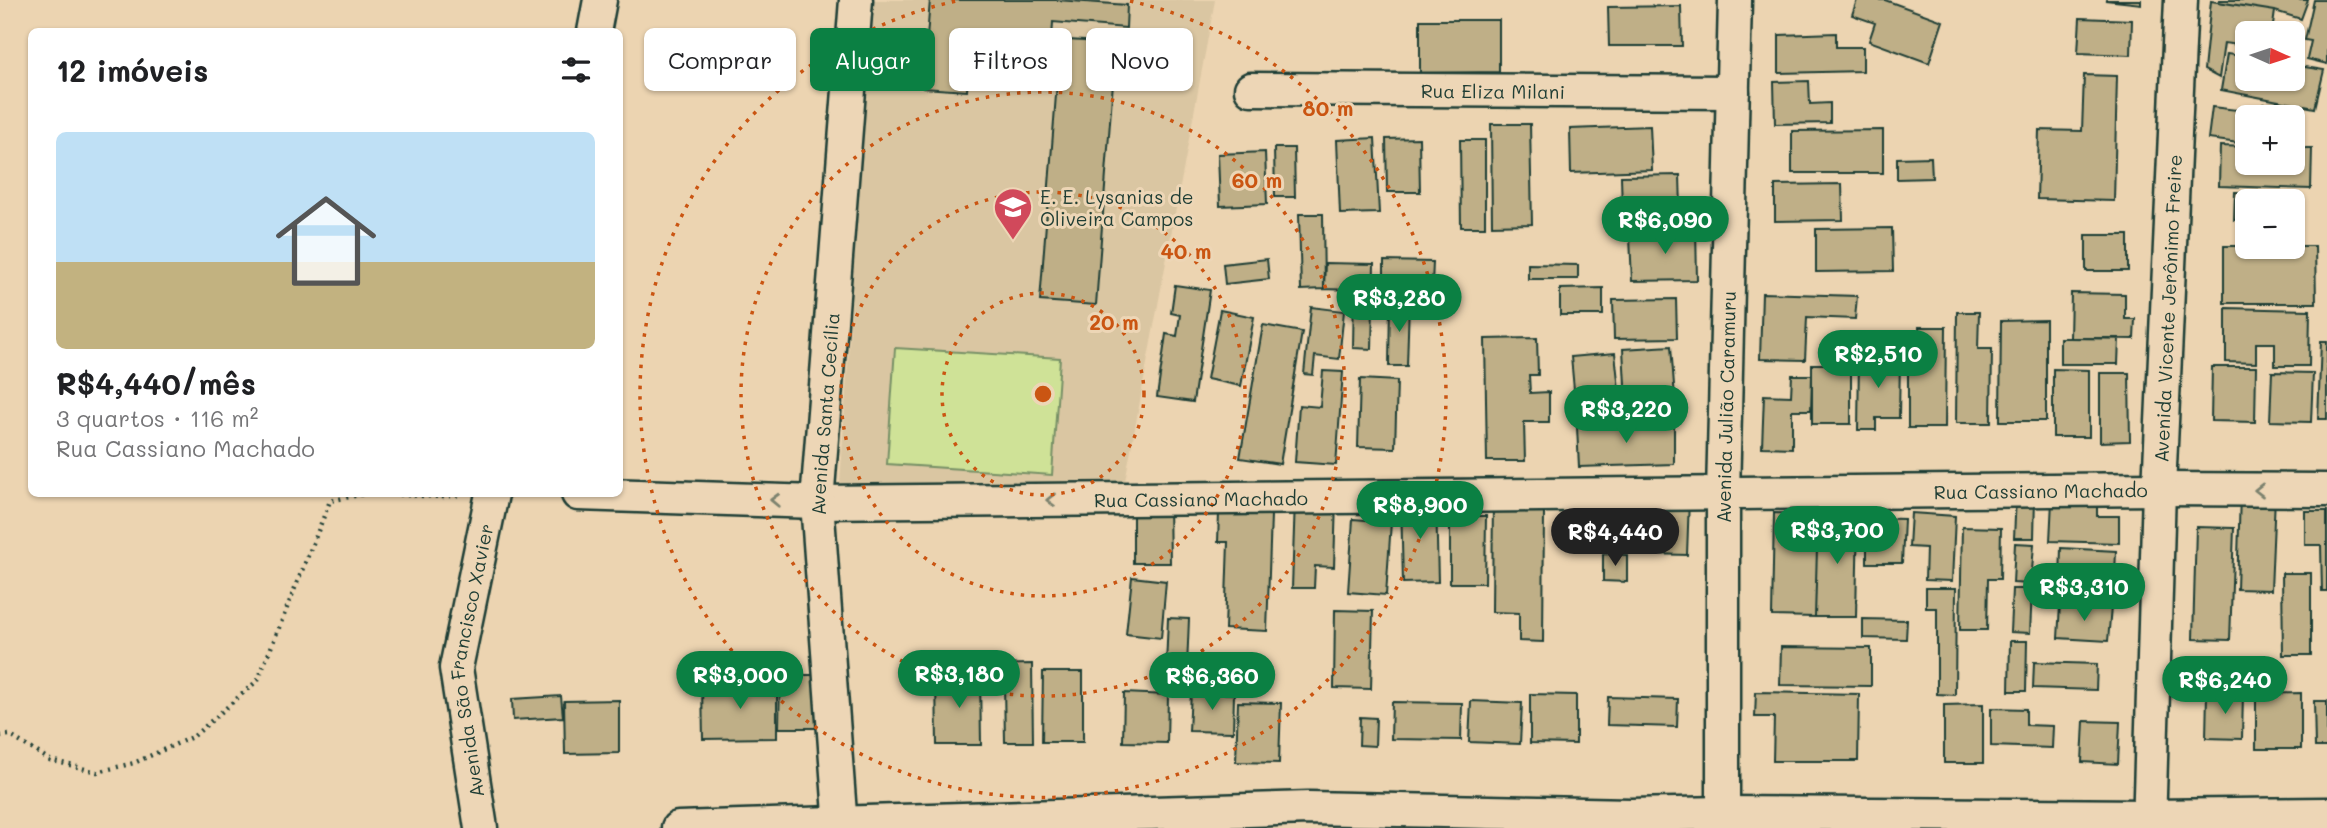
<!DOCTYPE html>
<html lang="pt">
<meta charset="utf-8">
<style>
:root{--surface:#fff;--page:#f6f6f6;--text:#202124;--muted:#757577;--accent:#0b8043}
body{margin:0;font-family:Mali,sans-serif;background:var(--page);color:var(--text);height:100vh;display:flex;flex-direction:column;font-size:26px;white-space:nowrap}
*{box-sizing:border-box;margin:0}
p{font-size:23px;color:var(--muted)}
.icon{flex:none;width:38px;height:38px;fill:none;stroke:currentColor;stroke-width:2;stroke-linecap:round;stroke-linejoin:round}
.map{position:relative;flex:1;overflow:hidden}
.details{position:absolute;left:28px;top:28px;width:595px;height:469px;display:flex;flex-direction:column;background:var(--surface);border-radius:10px;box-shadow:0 2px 5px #0004}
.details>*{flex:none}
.top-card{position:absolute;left:644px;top:28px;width:665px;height:63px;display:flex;gap:14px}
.needle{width:46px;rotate:93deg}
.tools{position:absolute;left:2235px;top:21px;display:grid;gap:14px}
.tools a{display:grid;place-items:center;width:70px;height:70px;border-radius:10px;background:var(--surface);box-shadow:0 2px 5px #0004;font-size:35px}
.price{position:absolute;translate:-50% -60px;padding:0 16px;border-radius:24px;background:var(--accent);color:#fff;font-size:23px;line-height:46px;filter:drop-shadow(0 2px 4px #0008)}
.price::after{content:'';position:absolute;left:50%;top:42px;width:21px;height:16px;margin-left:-10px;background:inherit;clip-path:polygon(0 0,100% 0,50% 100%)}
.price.on{background:#222;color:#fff}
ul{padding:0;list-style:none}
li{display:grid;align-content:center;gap:14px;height:371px;padding:0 28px}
li span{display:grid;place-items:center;height:217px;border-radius:10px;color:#555}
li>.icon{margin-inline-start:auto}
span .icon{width:126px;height:126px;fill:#fffc;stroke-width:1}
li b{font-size:30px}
h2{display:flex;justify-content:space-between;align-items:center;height:84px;padding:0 28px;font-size:30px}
.pill{padding:0 24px;border-radius:10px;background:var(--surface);box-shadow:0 2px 5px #0004;font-size:24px;line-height:63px}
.pill.on{background:var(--accent);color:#fff}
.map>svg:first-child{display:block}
</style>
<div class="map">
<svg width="2327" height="828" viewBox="0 0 2327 828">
<rect width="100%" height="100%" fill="#ecd4b1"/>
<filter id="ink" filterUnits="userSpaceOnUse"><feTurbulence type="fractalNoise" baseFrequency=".0143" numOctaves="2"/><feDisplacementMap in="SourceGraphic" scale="14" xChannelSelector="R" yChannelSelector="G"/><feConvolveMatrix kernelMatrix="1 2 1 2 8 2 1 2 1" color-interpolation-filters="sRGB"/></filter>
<g filter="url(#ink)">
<!-- built -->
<path fill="#dac6a2" d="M871,0H1215L1125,481L840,485Z"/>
<!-- green -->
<path fill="#cfe297" stroke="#779066" stroke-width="2" d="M895,348L1060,358L1052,475L887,464Z"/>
<!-- building -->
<path fill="#bfaf87" stroke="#1f3d34" stroke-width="2" d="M930,0H1057L1127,5L1126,28L1053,22L1052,39L1116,43L1096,305L1040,301L1058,69L969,62L967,91L923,88Z
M1857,0H1885L1943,21L1929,63L1869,41L1875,23L1852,15Z
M2105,0H2141V4Z
M2219,0H2308L2301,19L2275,11L2218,2Z
M2314,0H2327V64L2307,59L2311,41L2305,40Z
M2211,1L2275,11L2272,33H2247V46L2224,43L2219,78L2204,70Z
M1681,6L1682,46H1609L1608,7Z
M2080,18L2132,20L2131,55L2078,53Z
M1420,20H1499V72L1420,73Z
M1836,33V47H1863V71L1779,73V35Z
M2227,54L2247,57V79H2292V65L2324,70L2315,108L2221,90Z
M2084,75L2117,76L2114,201L2037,199L2039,130L2082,131Z
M1809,81L1810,104L1830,103V123L1775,124L1774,82Z
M2286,103V117H2263V104Z
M2212,107L2254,112L2253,117H2247V144L2208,139Z
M1491,124H1530L1532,224L1492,225Z
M1650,126L1652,170L1571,173L1570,129Z
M1883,130V173H1792V131Z
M1375,138L1379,213L1340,214L1337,140Z
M1419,138L1420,192H1387L1386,139Z
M1460,140H1485V227H1461Z
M2220,146L2247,147V163H2292V148H2312L2311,189L2219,186Z
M1274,148H1294L1295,197H1275Z
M1265,152L1267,204L1220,206L1218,154Z
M1931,157L1932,178L1897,179V158Z
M1680,175L1681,209L1622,211L1621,176Z
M1842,184L1843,220L1775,221V185Z
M2235,192L2299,194V220H2292V201H2247V220H2234Z
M1299,214H1323L1324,289L1301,290Z
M1696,227L1697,280L1632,281L1630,237H1664V228Z
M1892,228L1893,271L1816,272V229Z
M2086,235H2128V271H2086Z
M2224,246H2315L2316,303H2224Z
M1267,259L1269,279L1225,284L1223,264Z
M1384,261L1433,262L1432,285L1384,284Z
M1325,263L1374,264L1372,349L1353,348L1354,290L1324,289Z
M1528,264L1578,265V279H1528Z
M1175,285L1210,290L1193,402L1157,397L1166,334L1177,336L1180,315L1171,313Z
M1603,288V315H1560V289Z
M1762,293L1857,296L1855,319L1807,317L1805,360L1760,359Z
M2071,293L2125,294V319H2135L2134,339L2070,338Z
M1676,299L1677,338L1614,339L1613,300Z
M1390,302H1409L1407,366H1389Z
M1311,307L1344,311L1339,359L1315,356L1313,375L1304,374Z
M2226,308L2310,310L2309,366H2275V343H2256V363L2226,362Z
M1220,310L1254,317L1241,386L1207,379Z
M1957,312H1979L1978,349H1992L1991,423H1956Z
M2046,320V421H2000L2001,321Z
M1263,325L1302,332L1280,464L1240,458Z
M1919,327H1946L1945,428H1908V363H1919Z
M1537,338L1538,375H1529L1530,393L1549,392V422H1524L1525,461H1487L1485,339Z
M2060,338H2119L2118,364H2060Z
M2321,341H2327V419H2318Z
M1671,346L1675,398L1626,402L1623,349Z
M1615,353L1622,418L1577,422L1571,357Z
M1859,357H1900L1899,418H1876V430H1858Z
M1812,364H1851V424H1812Z
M2212,367H2256L2255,422L2211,421Z
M2053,369L2089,370V437H2053Z
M1323,371L1343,372L1336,465L1295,462L1299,405L1320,407Z
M2272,372L2313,373L2311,422L2270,421Z
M2100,373H2129L2130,441L2100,442Z
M1792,375H1812L1811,410H1792V448L1762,447L1764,395L1791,396Z
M1360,379L1397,381L1395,448L1358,447Z
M1674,424V464L1579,467L1577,427Z
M2240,495L2275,496L2271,590L2237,589Z
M2016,496L2035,497L2034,538H2014Z
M1443,498H1470L1469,516H1486L1485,583H1450V526H1443Z
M1493,498H1526V512H1544L1543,642L1519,641V613L1492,612Z
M1654,498L1689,499L1687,555L1652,554Z
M1295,499L1336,500L1334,567L1315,566L1314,588H1292Z
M1436,499L1438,582L1403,583L1401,500Z
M2052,501L2097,502V516H2119V543L2050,541Z
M1133,505H1169L1170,563H1133Z
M2305,511H2327V592H2322L2321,545H2305Z
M1219,513L1271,515L1267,631L1225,629L1228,542H1218Z
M1774,513L1818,514L1815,617L1772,616Z
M1911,513L1955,516L1952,581L1925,580L1926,548L1909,547Z
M1818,514L1858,515L1856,617H1815Z
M1867,518L1904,519L1902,563H1867Z
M1353,519L1391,522L1386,595L1348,592Z
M1962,527L2001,528L2000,579H1988L1987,630H1960Z
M2196,527L2234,528L2230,640L2193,639Z
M2015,543L2034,544L2031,584L2013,583Z
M2061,548L2116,551L2114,596L2088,595L2089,582L2060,580Z
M1603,554L1627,555V582L1603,581Z
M2282,573H2311V655H2283Z
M1132,577L1166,581L1161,638L1126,634Z
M1926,588H1956L1955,695L1937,694V608H1926Z
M2012,589H2032L2030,633L2010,632Z
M2060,605L2111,607L2108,641L2058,638Z
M1335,610L1373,611L1371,689L1334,688Z
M1168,618L1189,619L1186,691H1165Z
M1863,619L1907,620L1906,639L1863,638Z
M2010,641H2027L2026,691H2009Z
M1781,647L1871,648V686L1780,685Z
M2034,662L2097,664L2096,690L2033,688Z
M1032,664L1033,742H1005L1004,684L986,685V665Z
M1043,672H1083V742H1042Z
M980,674L981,745H937L936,675Z
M780,675H821V728H779Z
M777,683V738L703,739L702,685Z
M1191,692L1234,694L1233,732L1189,731Z
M1756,692L1859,694L1858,761H1773L1774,717H1755Z
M1124,693L1168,695L1167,743L1123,742Z
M2207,693H2243L2242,739L2206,738Z
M2301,693V749H2256V694Z
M1530,694L1576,695V744L1530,743Z
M561,696L563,717L513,720L512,699Z
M1608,697L1678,699L1677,727L1607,725Z
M619,700V753L565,754L564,701Z
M1471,701L1522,703L1520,744L1469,742Z
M2314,701H2327V747H2315Z
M1238,702L1281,703L1279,763L1236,762Z
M1392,702L1462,703L1461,740L1391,739Z
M1983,704V763H1944V705Z
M1991,708L2026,709V725L2053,726L2052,748L1991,746Z
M1360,717L1376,718L1375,746L1359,745Z
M2084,721L2120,722L2118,764L2082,762Z"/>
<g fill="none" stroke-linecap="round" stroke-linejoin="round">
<!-- minor casing -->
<g stroke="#1f3d34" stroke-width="37">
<g id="minor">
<path d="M594,32L600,0"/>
<path id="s1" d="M1251,89L1733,92"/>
<path id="s2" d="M578,494L817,502L2159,489L2327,490"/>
<path id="s3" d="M1723,813V494L1735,0"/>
<path id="s4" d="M481,828L456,668L492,494"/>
<path d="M678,828L1309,808L1631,815L1723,813L2149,816L2327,814"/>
<path id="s5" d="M841,828L817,502L856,0"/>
<path id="s6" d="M2149,828L2159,489L2181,0"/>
</g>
</g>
<!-- path -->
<path stroke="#1f3d34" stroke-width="4.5" stroke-dasharray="2 5" stroke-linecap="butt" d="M386,494L444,497L460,495
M0,736L9,735L50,760L97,772L134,763L194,736L258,680L330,501L364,494"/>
<!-- minor -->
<use href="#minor" stroke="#edd6b6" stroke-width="32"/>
</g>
<!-- one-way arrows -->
<defs><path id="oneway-chevron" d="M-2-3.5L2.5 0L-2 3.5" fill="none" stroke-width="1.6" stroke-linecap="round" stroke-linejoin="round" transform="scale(1.75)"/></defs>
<g stroke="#7c826e">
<use href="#oneway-chevron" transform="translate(2259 490) rotate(-180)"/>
<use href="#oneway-chevron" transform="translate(775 500) rotate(-178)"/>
<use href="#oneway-chevron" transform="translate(1051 500) rotate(180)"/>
</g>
</g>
<!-- distance rings -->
<g fill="none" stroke="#ca5512" stroke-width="3.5" stroke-dasharray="3.5 7">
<circle cx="1043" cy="394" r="101"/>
<circle cx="1043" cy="394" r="202"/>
<circle cx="1043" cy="394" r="302"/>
<path d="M1130 1A403 403 0 1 1 956 1"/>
</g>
<!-- icons -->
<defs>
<g id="school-pin" transform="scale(2.0125)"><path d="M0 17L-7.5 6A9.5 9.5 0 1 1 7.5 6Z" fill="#d1495b" stroke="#edd6b6"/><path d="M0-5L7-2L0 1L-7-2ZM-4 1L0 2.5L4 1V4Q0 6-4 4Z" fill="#fff"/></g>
</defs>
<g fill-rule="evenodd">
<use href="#school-pin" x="1013" y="207"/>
</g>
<g text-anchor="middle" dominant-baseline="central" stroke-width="6" stroke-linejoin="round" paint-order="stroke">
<!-- street labels -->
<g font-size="19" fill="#1f3d34" stroke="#edd6b6">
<text stroke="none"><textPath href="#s1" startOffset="242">Rua Eliza Milani</textPath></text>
<text stroke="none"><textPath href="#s6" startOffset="520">Avenida Vicente Jerônimo Freire</textPath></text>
<text stroke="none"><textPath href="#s3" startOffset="406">Avenida Julião Caramuru</textPath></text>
<text stroke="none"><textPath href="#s5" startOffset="415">Avenida Santa Cecília</textPath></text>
<text stroke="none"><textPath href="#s2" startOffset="1463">Rua Cassiano Machado</textPath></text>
<text stroke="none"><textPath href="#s2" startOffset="623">Rua Cassiano Machado</textPath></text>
<text stroke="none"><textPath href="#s4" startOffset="170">Avenida São Francisco Xavier</textPath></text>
</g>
<!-- poi labels -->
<g font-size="19" fill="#1f3d34" stroke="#edd6b6" text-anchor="start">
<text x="1040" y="196">E. E. Lysanias de<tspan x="1040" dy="22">Oliveira Campos</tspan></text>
</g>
</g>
<circle cx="1043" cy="394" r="10" fill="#ca5512" stroke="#edd6b6" stroke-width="3.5"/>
<g font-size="21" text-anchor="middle" font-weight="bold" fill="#ca5512" stroke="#edd6b6" stroke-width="6" stroke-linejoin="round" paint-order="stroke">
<text x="1328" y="116">80 m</text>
<text x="1257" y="188">60 m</text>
<text x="1186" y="259">40 m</text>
<text x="1114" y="330">20 m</text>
</g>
</svg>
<div class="tools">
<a><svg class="needle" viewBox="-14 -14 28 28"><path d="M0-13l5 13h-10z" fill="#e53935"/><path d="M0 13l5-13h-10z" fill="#757577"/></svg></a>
<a>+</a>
<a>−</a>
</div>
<b class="price" style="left:1665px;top:256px">R$6,090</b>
<b class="price" style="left:1399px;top:334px">R$3,280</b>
<b class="price" style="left:1878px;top:390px">R$2,510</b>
<b class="price" style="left:1626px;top:445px">R$3,220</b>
<b class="price" style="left:1420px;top:541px">R$8,900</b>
<b class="price" style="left:1837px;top:566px">R$3,700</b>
<b class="price on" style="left:1615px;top:568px">R$4,440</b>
<b class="price" style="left:2084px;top:623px">R$3,310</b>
<b class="price" style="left:959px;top:710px">R$3,180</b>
<b class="price" style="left:740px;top:711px">R$3,000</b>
<b class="price" style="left:1212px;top:712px">R$6,360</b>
<b class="price" style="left:2225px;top:716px">R$6,240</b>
<div class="top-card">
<a class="pill">Comprar</a>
<a class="pill on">Alugar</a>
<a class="pill">Filtros</a>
<a class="pill">Novo</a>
</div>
<section class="details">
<h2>12 imóveis<svg class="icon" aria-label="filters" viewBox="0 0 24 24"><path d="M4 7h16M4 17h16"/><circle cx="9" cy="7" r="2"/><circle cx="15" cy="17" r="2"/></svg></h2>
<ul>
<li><span style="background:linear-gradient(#bfe0f5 60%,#c2b280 0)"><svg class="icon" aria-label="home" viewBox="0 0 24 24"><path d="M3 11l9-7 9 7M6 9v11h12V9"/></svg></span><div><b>R$4,440/mês</b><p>3 quartos · 116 m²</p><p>Rua Cassiano Machado</p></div></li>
</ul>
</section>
</div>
